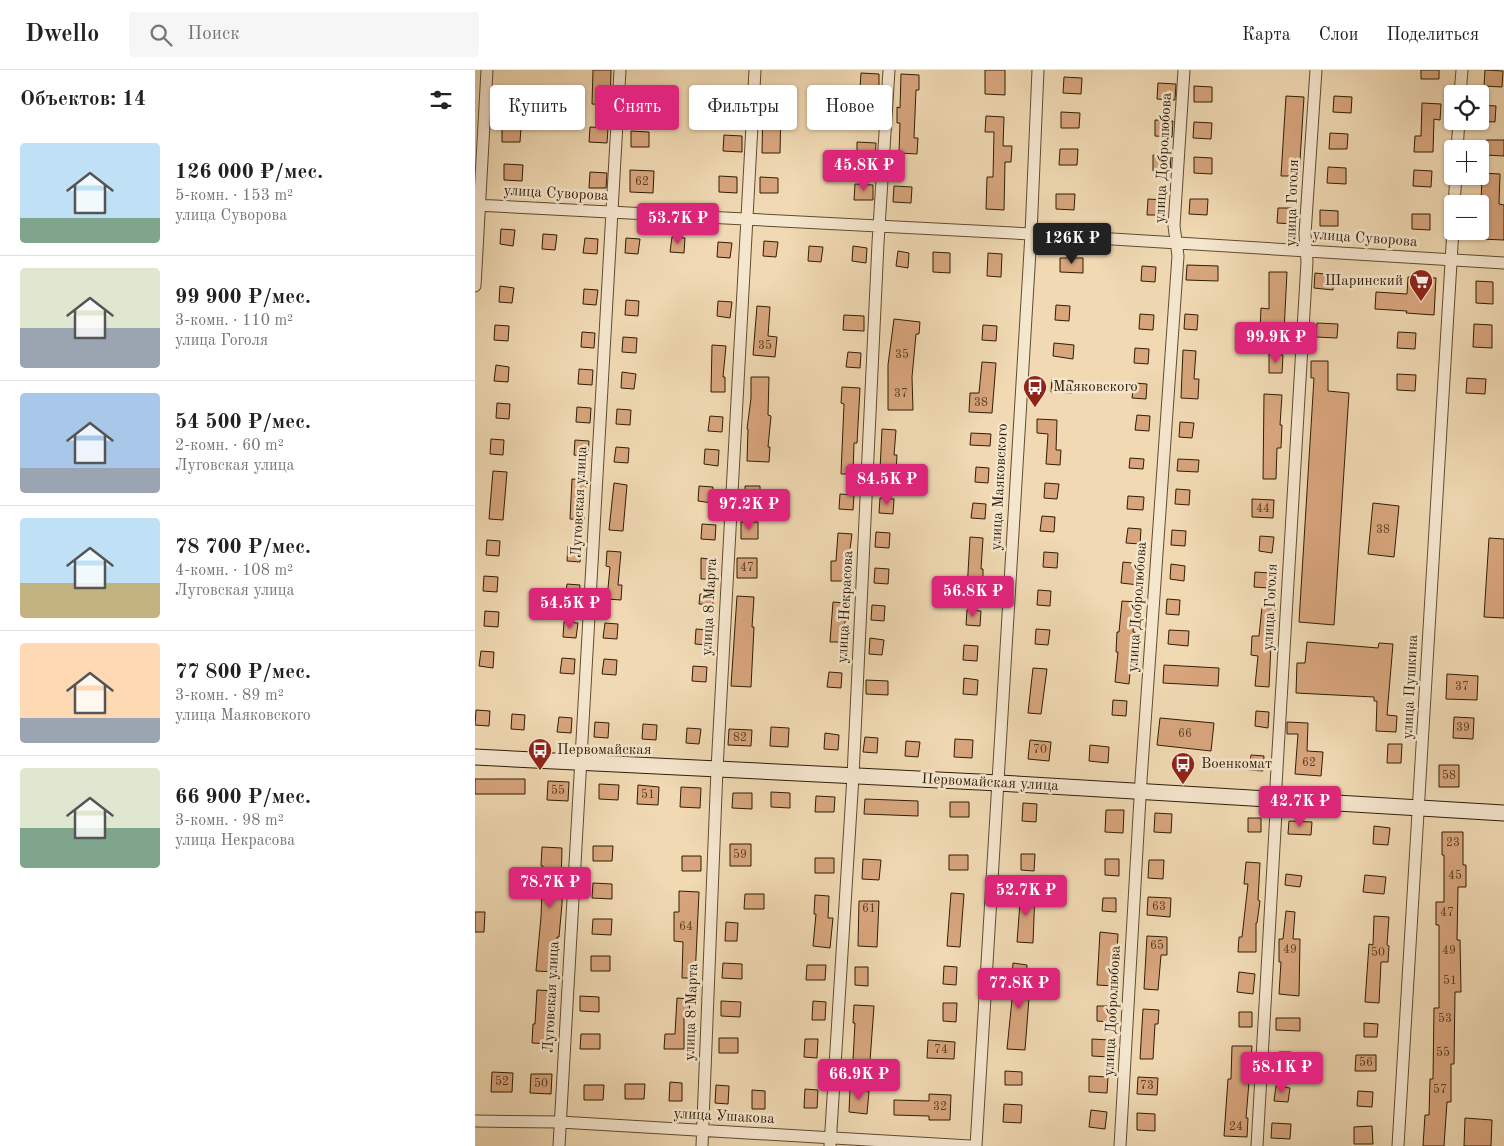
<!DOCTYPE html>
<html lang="ru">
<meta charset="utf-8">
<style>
:root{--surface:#fff;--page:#f6f6f6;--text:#222;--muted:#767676;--line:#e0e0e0;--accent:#db2777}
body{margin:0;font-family:"Old Standard TT",serif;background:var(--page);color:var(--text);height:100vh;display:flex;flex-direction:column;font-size:19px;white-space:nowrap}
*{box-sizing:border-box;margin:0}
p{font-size:16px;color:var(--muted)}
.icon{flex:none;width:28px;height:28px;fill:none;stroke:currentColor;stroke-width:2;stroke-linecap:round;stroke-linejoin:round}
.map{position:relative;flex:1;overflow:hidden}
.panel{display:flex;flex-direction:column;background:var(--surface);width:475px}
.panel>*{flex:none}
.top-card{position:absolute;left:15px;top:15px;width:475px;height:45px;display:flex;gap:10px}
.tools{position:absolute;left:969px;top:15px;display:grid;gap:10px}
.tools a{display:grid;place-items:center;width:45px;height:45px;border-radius:5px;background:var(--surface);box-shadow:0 1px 4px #0004;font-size:25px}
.price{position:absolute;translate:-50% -42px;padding:0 11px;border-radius:5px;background:var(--accent);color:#fff;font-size:16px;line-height:32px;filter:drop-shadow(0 1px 2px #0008)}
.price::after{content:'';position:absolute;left:50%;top:30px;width:15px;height:11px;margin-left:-8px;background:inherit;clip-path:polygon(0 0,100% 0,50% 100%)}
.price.selected{background:#222;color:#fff}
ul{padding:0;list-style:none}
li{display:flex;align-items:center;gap:15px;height:125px;padding:0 20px}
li+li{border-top:1px solid var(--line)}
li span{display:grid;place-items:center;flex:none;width:140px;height:100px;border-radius:5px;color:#555}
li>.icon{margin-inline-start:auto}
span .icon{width:60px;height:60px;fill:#fffc;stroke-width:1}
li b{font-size:21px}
h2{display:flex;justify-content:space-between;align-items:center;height:60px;padding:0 20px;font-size:21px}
.pill{padding:0 18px;border-radius:5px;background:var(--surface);box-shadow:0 1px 4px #0004;font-size:18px;line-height:45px}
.pill.selected{background:var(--accent);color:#fff}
header{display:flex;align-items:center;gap:30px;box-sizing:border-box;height:70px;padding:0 25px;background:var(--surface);border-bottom:1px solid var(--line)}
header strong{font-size:24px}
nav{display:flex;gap:28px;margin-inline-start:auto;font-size:18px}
.search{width:350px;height:45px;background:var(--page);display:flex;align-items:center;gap:12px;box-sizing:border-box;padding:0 18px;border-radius:5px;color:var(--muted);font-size:19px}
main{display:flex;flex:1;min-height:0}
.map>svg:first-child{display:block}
</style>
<header>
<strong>Dwello</strong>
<div class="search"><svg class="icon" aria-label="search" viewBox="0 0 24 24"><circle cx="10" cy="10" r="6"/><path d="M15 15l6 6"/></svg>Поиск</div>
<nav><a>Карта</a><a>Слои</a><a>Поделиться</a></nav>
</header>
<main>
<section class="panel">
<h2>Объектов: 14<svg class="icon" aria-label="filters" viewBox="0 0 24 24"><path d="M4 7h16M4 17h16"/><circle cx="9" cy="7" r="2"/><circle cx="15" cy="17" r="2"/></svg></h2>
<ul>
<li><span style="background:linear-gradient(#bfe0f5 75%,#7fa58c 0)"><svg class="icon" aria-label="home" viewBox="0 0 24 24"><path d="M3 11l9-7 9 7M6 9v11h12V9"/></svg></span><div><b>126 000 ₽/мес.</b><p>5-комн. · 153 m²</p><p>улица Суворова</p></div></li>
<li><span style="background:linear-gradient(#dfe7d0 60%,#9aa5b1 0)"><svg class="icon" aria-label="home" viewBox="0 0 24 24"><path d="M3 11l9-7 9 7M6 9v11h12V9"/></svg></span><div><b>99 900 ₽/мес.</b><p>3-комн. · 110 m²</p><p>улица Гоголя</p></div></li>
<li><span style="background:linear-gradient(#a9c7e8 75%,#9aa5b1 0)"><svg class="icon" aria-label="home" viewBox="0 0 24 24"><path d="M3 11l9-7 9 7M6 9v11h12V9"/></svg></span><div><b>54 500 ₽/мес.</b><p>2-комн. · 60 m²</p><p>Луговская улица</p></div></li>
<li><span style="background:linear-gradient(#bfe0f5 65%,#c2b280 0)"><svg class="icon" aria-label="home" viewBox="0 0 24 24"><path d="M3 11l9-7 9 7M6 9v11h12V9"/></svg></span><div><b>78 700 ₽/мес.</b><p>4-комн. · 108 m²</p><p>Луговская улица</p></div></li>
<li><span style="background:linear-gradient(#ffd9b3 75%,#9aa5b1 0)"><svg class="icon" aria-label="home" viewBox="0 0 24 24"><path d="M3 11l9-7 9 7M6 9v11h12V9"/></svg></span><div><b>77 800 ₽/мес.</b><p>3-комн. · 89 m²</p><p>улица Маяковского</p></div></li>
<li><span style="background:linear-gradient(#dfe7d0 60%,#7fa58c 0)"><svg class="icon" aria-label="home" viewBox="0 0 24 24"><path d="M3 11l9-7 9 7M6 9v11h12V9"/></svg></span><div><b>66 900 ₽/мес.</b><p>3-комн. · 98 m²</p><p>улица Некрасова</p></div></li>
</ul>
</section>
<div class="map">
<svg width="1029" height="1076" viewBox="0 0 1029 1076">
<rect width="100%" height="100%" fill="#f0d9b3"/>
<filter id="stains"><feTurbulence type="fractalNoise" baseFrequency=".004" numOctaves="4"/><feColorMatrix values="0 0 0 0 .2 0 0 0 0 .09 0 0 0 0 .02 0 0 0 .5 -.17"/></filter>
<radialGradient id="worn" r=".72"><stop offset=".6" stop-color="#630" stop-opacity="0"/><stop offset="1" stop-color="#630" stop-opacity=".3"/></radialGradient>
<!-- building -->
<path fill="#d8a57d" stroke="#2f1e05" d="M118,0H136L135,35L117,34Z
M510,0H530V25L510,24Z
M946,0H964V9H946Z
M1010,0L1028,1L1027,17L1009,16Z
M386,3L404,4V20L385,19Z
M426,4L444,5V20H441L439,68H443L442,84L424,83L425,53H422V37L425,38Z
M589,7L607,8L606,24L588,23Z
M683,13L701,14L700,30L682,29Z
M37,16L55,17V33L37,32Z
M719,16L737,17V32H719Z
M161,26L179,27L178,43L160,42Z
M811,26L829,27L824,106H806Z
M859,26L877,27L876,43L858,42Z
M248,30L266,31V46H248Z
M947,33L966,34L965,50L959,49L958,82H939L940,66H946Z
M288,34L306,35L305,83H287Z
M1005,35L1021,36L1020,52L1005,51Z
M385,39H403L402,55L384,54Z
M586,42L605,43L604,58H586Z
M511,46L529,47L528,76H537L536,92H530L529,140L511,139L512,107H518L519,62H510Z
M680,50L698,51L697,67L680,66Z
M719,52L737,53L736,69L718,68Z
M27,56L46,57L45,72H27Z
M115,57L133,58L132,73L114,72Z
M156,61L174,62V77H156Z
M855,63L873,64L872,79H854Z
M249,65L267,66V82L248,81Z
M1011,70H1029V86L1010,85Z
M382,72L401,73L400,89L382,88Z
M585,79H603L602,95H584Z
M678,85L696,86L695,102L678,101Z
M719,87L737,88V104L719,103Z
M29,94L48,95L47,111L29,110Z
M853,97L871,98V114L852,113Z
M155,100L179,101L178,123L155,122Z
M939,100L957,101L956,117L938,116Z
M115,102L132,103L131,118H114Z
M1007,103L1025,104L1024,134L1029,135V170L1005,169Z
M244,106L262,107V123L244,122Z
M285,107L303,108V123H285Z
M380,114L398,115V130H379Z
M419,116L437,117L436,133L418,132Z
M581,124H600L599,140L581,139Z
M673,129L691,130V145H672Z
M715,129H733L732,145L714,144Z
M803,138H821L820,154L802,153Z
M845,140L863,141V156H845Z
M937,144H955V160L937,159Z
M26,159L40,160L38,176L25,174Z
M68,164L82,165L80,180L67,179Z
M197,167L210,168L209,183L195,182Z
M110,168L123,169L122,184L108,183Z
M151,168L165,169L163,184L150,183Z
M289,171L303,172L301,187L288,186Z
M243,172L257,173L255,188L242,187Z
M334,176L348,177L346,192L333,191Z
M378,176L392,178L391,193L377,191Z
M423,181L434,183L433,198L421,196Z
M458,182L475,183V203L458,202Z
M513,183L527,184L526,207L512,206Z
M585,188H608V203L585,202Z
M712,195L743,196V211L711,210Z
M667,196L681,197L680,212L666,211Z
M794,202H812L809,262L785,260L786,238L794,239Z
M840,203L859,205L858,220L839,218Z
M933,207L961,208L959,245L931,243L932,241L900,239L901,222L932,224Z
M1001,211L1018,212V234L1001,233Z
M25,216L39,218L37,233L24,232Z
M109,219L123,220L121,235L108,234Z
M151,230L164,231L163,246L150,245Z
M243,231L257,232L255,248L242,246Z
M581,235L595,236L594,251L580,250Z
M282,236L295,237L293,266L302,267L300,287L278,285Z
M665,244L679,245L678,260L664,259Z
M710,244L723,245L722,260L709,259Z
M369,245L389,246V261L368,260Z
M419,249L445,252L444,264H441L437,307L438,340H413V295Z
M842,253L863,254L862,268L841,267Z
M999,254L1017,255V278L998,277Z
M20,255L34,256L33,271L19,270Z
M508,255L522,256L521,271L507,270Z
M107,262L120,263L119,278L106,277Z
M923,262L941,263L940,279L922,278Z
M148,267L162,268L161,283L147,282Z
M579,273L599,275L598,289L578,286Z
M237,275L251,276L248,307H250V322H236Z
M660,278L674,279L673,294L659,293Z
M708,280L721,281L719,309H724L723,329L706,328Z
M373,282L386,283L385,298L371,297Z
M794,284L808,285L807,303H794Z
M836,291H853V321L874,323L859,555L824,552L839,308H836Z
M507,292L521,293L517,343L494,342L495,323H504Z
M21,295L34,297L33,312L19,311Z
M104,299L118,300L117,315L103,314Z
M147,302L161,304L159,319L146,318Z
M922,304L941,305L940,321L922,320Z
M276,307H294L293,345L296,346L293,377H295L294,392L272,391L273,359H272L276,328Z
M992,308L1011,309L1010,324L991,323Z
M577,309L598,311L597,323L576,322Z
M659,313L672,314L671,329L657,328Z
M367,317L385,318L382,373H379L378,404H366L369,334L366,333Z
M789,324L807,325L805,355H807L806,378H802L801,409H788Z
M22,333L35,334L34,349L21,348Z
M102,337L116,338L115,353L101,352Z
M142,339L156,340L155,355L141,354Z
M662,345L675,346L674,361L660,360Z
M235,346L248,347L247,362L233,361Z
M562,349L582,350L581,380H586L585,395L571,394L573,364L562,363Z
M705,352L719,353L717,368L704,367Z
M407,359L421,360L419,385H422L421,401L405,400Z
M496,363L516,364L515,376L495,375Z
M16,369L29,370L28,385L15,384Z
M100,370L114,371L113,387L99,385Z
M141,377L154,378L153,393L139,392Z
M230,379L244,380L243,396L229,394Z
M655,388L669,389L668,399L654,398Z
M703,389L724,390L723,402L702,401Z
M501,397L514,398L513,413L500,412Z
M18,401L32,402L28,450L14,449Z
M97,409L111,410L109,450L95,449Z
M139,413L152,415L148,461L134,460Z
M570,413L584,414L582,429L569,428Z
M224,416L238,417L237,433L223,431Z
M270,416H285V434H270Z
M701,419L715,420L714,435L700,434Z
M365,424L379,425L378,440L364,439Z
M653,426L669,427L668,440L652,439Z
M405,428L419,429L418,444L404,443Z
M777,429L799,430L798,448L777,447Z
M498,433L511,434L510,449L496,448Z
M898,433L924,436L919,487L893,484Z
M567,446L580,447L579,462L565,461Z
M266,452H283V469H266Z
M227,454L241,455L240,470L226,469Z
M653,458L666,459L665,474L651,473Z
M697,460L711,461L710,476L696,475Z
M401,462L415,463L414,478L400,477Z
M363,463L377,464L375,479H374L373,511H356V491H361Z
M785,466L799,467L797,483L784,481Z
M495,467L508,468L506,499H508V522L492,521Z
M1014,468L1029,469V548L1009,547Z
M12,470L25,471L24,486L11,485Z
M93,476L107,477L105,492L92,491Z
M132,481L146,482L143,515H147L146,530L132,529L135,497L131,496Z
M569,482L583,483L582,498L568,497Z
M226,488L240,490L238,509H226Z
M262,488H282V508H262Z
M648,492L666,494L664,515L646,513Z
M696,494L710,496L709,511L695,509Z
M400,498L414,499L413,514L399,513Z
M780,502L794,503L793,518L779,517Z
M9,506L23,507L22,522L8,521Z
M92,514L105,515L104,530L90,529Z
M563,520L576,521L575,536L562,535Z
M225,524L238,525V535L224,534Z
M262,526L279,527L277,557H279L276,617L256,616Z
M692,529L705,530L704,545L691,544Z
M647,531L661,532L658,562H660L659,582H657L654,614L640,612L643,582H641L642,562H644Z
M358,532L371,533L369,572H355Z
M397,535L410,536L409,551L396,550Z
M787,537L800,538L799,553H797L794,617L780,616L783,586L776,585L777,566H784Z
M492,540L506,541L505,556L491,555Z
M10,541L24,542L23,557L9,556Z
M89,552L103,553L101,568L88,567Z
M130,553L143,554L142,569L128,568Z
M221,559L234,560L233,575L220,574Z
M561,559L575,560L573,575L560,574Z
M694,560L714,561L713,576L693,574Z
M395,568L409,570L407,585L394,584Z
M832,572L903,578L904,573L918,574L912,645L922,646L921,662L901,661L902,631H899V627L821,623L822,593H830Z
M489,575L503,576L502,591L488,590Z
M6,581L19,582L18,598L4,596Z
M87,588L100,589L99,604L85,603Z
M129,589L142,590L141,605L127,604Z
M689,595L744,598L743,616L688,613Z
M218,596L232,597L231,612L217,611Z
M558,598L572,599L566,644L553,643Z
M354,602L367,603L366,618L352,617Z
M972,604L1003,606L1002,630L971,629Z
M489,608L503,610L502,625L488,624Z
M391,610L413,611V625L391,624Z
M638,630L652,631L651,646L637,645Z
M1,640L15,641L14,656L0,655Z
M781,641L794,642L793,658L780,656Z
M37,644L50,645L49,660L36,659Z
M84,647L97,648L96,663L82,662Z
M979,647L999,648L998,669L978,668Z
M685,648L739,653L736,681L682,675Z
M120,652L134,653L133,668L119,667Z
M812,652L833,653L832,681L848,682L846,706L820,704L823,664H812Z
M168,654L182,655L181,670L167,669Z
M296,657L314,658L313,677L295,676Z
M212,658L226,659L224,674L211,673Z
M254,659L277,660L276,676L253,675Z
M350,663L364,665L363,680L349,679Z
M390,667L403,668L402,683L388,682Z
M480,669L498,670L497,688L479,687Z
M555,670L576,672L574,691L553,689Z
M431,671L445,672L443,687L430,686Z
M913,674H927L926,693H912Z
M615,675L634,677L633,693L614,691Z
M776,685L789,686L788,701L774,700Z
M964,695H984V717H964Z
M0,709H50V724H0Z
M73,711L94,712L93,731L72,730Z
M124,714L144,715L143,730L124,729Z
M163,715L184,717L183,735L162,734Z
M206,717L226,718L225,738L205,737Z
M296,722L315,723V738L296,737Z
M258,723H277V739L257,738Z
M341,726L360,727L359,742H340Z
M390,729L443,731V746L389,744Z
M475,732H494V747H475Z
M548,733L562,734L561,752L547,751Z
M631,740H649L648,763L630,762Z
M680,743L697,744L696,763L679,762Z
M773,748H786V762H773Z
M814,751L837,752L836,765L813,764Z
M899,756L915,758L913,775L898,774Z
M967,762H988V795H991V817H983L982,870H985L986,922H980L979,994H976V1032H972L969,1076H948L950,1045H954L955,1009H958L959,938H964V855H961V832H969V785H967Z
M255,774H276V796H255Z
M118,776H138L137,791H118Z
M67,777L87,778L86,814H88L87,834L84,867H82L81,902L61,901L66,847L68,796H66Z
M546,784H560L559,801L546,800Z
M474,785H493V800H474Z
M207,786H226V801H207Z
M340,788H359V803H340Z
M388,789L406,790L404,810L387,809Z
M630,789H644V806L630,805Z
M674,790H689L688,809L673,808Z
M771,792L785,793L783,830L785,831L782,853H781V882H763L764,867H767L773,814H769Z
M811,804L827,806L825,817L810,815Z
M890,805L911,807L909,824L888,822Z
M118,813L137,814V829L117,828Z
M546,820L560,821L558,873L542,872Z
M204,821L224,822L220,908H207L208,872L199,871V842H204Z
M476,823L489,824L485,877L472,876Z
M270,824H289V839H269Z
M340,825L354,826L353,848H358L355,878L338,876L341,844H339Z
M673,827L696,828L695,847L672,845Z
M628,828H641V842L627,841Z
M384,831H404L402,877L383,876Z
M811,841L820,842L818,869H825L824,926L804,924L806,892H804V869H808Z
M0,842H10L9,862H0Z
M899,846L914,847L912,875L914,876L913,892H906L904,933L890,932L894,874L898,875Z
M118,849H137L136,865L117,864Z
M251,852L263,853L262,871H250Z
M625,862L643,864L640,916L622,915Z
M672,866L692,867V885H686L683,920L669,919Z
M116,886H135V901H116Z
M248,893L267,894V909L247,908Z
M538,893L552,895L550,927L554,928L550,980L532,979L539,910L537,909Z
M332,895H351L350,910H331Z
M469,896L482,897L481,915L468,914Z
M380,897H393V916L380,915Z
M764,902L780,904L778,924L762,922Z
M62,920L82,921L81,940H78L77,974L57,973L58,954H60Z
M105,926L124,927V942L105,941Z
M202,928L215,929L214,947H209V979H189L190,964H200Z
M246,931L266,932L265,947L246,946Z
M338,931L351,932L350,950H337Z
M468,933H482L481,952L468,951Z
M379,935L399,936L395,991L378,990L380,953H378Z
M622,936H635V952L622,951Z
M668,939L684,940L683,954H680L678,989H665Z
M764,942H777V957H764Z
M801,948H825V961L801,960Z
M889,953L903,954L902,967H889Z
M106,964H125V979H105Z
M244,968H263V983H244Z
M330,969H343L342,988L329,987Z
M617,969L634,970V987L617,986Z
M453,970L480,972L479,989L452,988Z
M757,976H777L771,1048H773L772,1067L749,1066L753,1009H756Z
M804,982H816L815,997H804Z
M881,985H901V1001H880Z
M530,1001L547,1002V1015H530Z
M17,1002L38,1003L37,1022H16Z
M56,1004H77L76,1024L55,1023Z
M614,1006L633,1007L632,1023L614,1022Z
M663,1007L683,1008L682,1025L662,1024Z
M195,1012L207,1013V1031H194Z
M150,1014H170L169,1029H150Z
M109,1015H129L128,1030H109Z
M241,1015L254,1016L253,1034L240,1033Z
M801,1016L815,1018L813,1032L799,1031Z
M330,1019L343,1020L342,1038H329Z
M375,1019L394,1021L392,1044L374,1042Z
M277,1020L290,1021V1039H277Z
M883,1021L898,1022L897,1037L882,1036Z
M454,1024L476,1025L475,1050H454V1046L419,1045V1030L454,1031Z
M529,1034L547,1035L546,1053L528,1052Z
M616,1040L632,1042L630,1059L614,1057Z
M662,1043L680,1044V1061L662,1060Z
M990,1048L1017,1050L1016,1076H989Z
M797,1053L816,1054L815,1069L796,1068Z
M897,1056L898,1074H879V1057Z"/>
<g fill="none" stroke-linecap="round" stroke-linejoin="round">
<!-- street casing -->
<g stroke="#5f4d30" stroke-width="13">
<path id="street" d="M985,24L987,0
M982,79L984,51
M979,134L981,106
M0,135L556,164L1029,193
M0,216L12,0
M0,1051L85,1052L495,1076
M84,1076L145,0
M227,1076L242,699L280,0
M355,1076L378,706L403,173L414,0
M501,1076L556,164L563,0
M645,1076L666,710L703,186L699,156L709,0
M782,1076L801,742V715L832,192L830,164L841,0
M923,1076L978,159"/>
</g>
<!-- secondary casing -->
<g stroke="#2f1e05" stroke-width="17">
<path id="secondary" d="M0,687L524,713L1029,743"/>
</g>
<!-- street -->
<use href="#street" stroke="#f5e6ce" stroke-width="11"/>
<!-- secondary -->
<use href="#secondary" stroke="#f5e6ce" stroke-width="15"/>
</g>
<!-- icons -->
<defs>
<g id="supermarket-pin" transform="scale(1.25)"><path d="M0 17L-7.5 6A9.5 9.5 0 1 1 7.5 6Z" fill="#8f2418" stroke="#f5e6ce"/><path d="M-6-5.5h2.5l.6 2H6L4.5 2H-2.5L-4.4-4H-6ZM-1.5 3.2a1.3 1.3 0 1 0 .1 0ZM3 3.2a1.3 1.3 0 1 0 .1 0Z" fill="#fff"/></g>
<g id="bus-pin" transform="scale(1.25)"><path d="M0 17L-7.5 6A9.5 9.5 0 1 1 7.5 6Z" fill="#8f2418" stroke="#f5e6ce"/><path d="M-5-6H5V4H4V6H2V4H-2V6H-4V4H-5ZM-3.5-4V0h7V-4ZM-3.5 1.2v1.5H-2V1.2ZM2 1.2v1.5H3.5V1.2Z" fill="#fff"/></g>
</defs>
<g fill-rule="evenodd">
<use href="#supermarket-pin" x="946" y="211"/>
<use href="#bus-pin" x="560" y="317"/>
<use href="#bus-pin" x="65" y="680"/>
<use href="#bus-pin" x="708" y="694"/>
</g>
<g text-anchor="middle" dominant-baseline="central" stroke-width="5" stroke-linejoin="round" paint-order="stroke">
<!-- number labels -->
<g font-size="12" fill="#594023">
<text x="167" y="112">62</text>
<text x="290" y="276">35</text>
<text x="427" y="285">35</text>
<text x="426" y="324">37</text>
<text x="506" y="333">38</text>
<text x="788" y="439">44</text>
<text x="908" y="460">38</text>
<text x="272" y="498">47</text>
<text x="987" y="617">37</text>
<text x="988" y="658">39</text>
<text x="710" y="664">66</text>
<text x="265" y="668">82</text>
<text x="565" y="680">70</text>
<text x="834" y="693">62</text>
<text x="974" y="706">58</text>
<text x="83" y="721">55</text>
<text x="173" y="725">51</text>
<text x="978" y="773">23</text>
<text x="265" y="785">59</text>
<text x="980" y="806">45</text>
<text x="684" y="837">63</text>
<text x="394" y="839">61</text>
<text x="972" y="843">47</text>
<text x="211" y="857">64</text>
<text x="682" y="876">65</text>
<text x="815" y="880">49</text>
<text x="974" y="881">49</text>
<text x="903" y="883">50</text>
<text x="975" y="911">51</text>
<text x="970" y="949">53</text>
<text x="466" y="980">74</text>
<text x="968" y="983">55</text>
<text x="891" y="993">56</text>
<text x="27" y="1012">52</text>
<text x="66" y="1014">50</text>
<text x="672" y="1016">73</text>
<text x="965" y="1020">57</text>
<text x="465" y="1037">32</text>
<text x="761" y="1057">24</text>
</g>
<!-- street labels -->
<g font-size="15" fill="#2f1e05" stroke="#f5e6ce">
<text transform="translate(689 88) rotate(-87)">улица Добролюбова</text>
<text transform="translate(81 124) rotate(3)">улица Суворова</text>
<text transform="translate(818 133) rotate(-88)">улица Гоголя</text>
<text transform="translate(890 169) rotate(4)">улица Суворова</text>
<text transform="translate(525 417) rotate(-87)">улица Маяковского</text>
<text transform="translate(105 432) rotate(-87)">Луговская улица</text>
<text transform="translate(235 537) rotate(-87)">улица 8 Марта</text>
<text transform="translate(371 537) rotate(-87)">улица Некрасова</text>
<text transform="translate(663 537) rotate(-86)">улица Добролюбова</text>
<text transform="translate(796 537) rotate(-87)">улица Гоголя</text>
<text transform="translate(936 617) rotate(-87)">улица Пушкина</text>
<text transform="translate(515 713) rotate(3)">Первомайская улица</text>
<text transform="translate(77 927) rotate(-87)">Луговская улица</text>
<text transform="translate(638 941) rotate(-87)">улица Добролюбова</text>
<text transform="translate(217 942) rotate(-88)">улица 8 Марта</text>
<text transform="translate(249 1047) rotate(3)">улица Ушакова</text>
</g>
<!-- poi labels -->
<g font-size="15" fill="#2f1e05" stroke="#f5e6ce" text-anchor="start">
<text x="928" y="211" text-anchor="end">Шаринский</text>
<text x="578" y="317">Маяковского</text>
<text x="82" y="680">Первомайская</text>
<text x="726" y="694">Военкомат</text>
</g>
</g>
<rect width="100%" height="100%" filter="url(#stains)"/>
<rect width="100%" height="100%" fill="url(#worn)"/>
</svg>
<div class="tools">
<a><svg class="icon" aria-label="locate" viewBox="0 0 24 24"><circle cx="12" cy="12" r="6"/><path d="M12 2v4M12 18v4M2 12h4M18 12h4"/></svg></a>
<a>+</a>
<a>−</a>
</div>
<b class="price" style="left:389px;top:122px">45.8K ₽</b>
<b class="price" style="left:203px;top:175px">53.7K ₽</b>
<b class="price selected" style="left:597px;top:195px">126K ₽</b>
<b class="price" style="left:801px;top:294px">99.9K ₽</b>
<b class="price" style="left:412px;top:436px">84.5K ₽</b>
<b class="price" style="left:274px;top:461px">97.2K ₽</b>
<b class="price" style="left:498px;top:548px">56.8K ₽</b>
<b class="price" style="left:95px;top:560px">54.5K ₽</b>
<b class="price" style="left:825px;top:758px">42.7K ₽</b>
<b class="price" style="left:75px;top:839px">78.7K ₽</b>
<b class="price" style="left:551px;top:847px">52.7K ₽</b>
<b class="price" style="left:544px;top:940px">77.8K ₽</b>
<b class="price" style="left:807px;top:1024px">58.1K ₽</b>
<b class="price" style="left:384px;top:1031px">66.9K ₽</b>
<div class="top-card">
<a class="pill">Купить</a>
<a class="pill selected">Снять</a>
<a class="pill">Фильтры</a>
<a class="pill">Новое</a>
</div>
</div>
</main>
